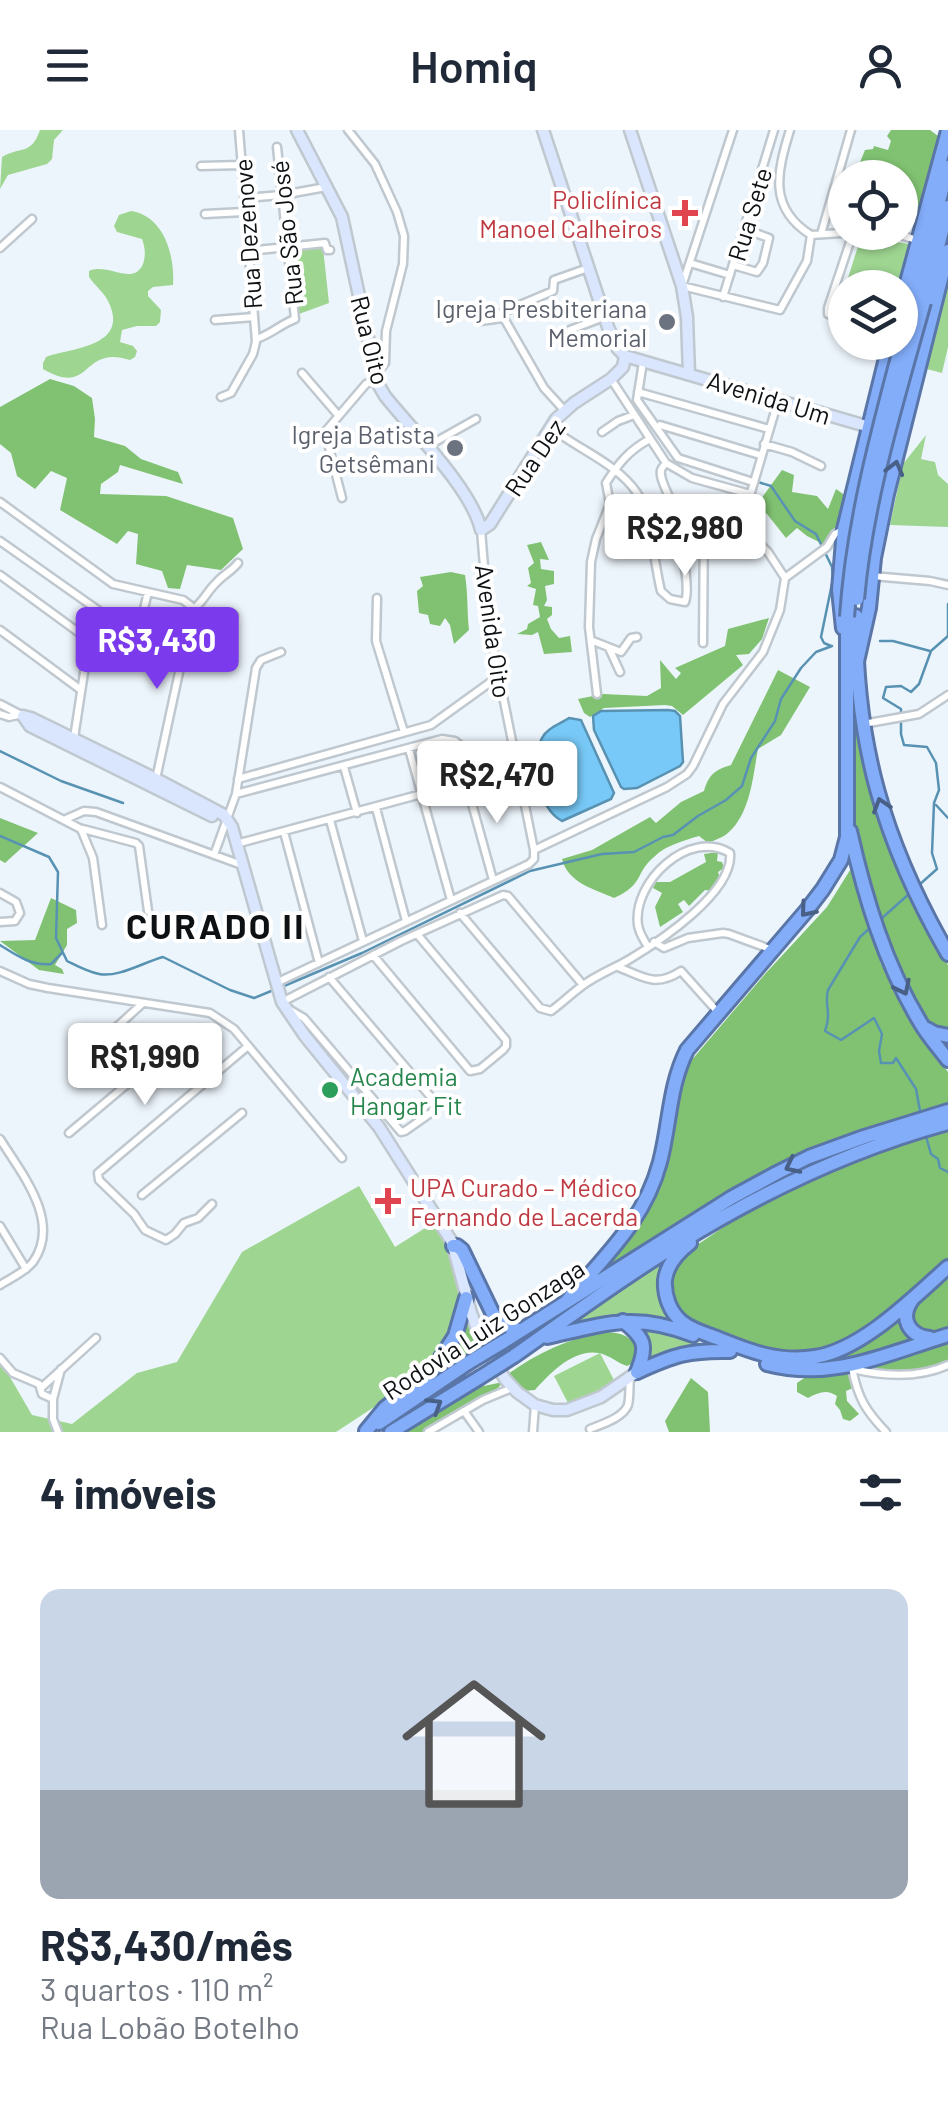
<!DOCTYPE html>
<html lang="pt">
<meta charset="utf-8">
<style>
:root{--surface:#fff;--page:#f2f2f3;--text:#1f2937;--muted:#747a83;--accent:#7c3aed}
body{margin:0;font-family:Barlow,sans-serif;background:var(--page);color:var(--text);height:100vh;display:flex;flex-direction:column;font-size:38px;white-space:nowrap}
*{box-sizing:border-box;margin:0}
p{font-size:32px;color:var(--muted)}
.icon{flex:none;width:55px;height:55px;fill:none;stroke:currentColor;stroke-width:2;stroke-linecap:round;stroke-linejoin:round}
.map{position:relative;height:1302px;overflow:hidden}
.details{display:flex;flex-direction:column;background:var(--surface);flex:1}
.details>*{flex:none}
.buttons{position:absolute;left:828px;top:30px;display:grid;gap:20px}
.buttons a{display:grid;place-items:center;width:90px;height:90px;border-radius:50%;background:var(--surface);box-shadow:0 2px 8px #0004;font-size:50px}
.price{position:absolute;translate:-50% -85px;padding:0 22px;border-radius:10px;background:#fff;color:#222;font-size:32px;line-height:65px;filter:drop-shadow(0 2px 5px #0008)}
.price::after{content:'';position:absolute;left:50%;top:60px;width:30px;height:22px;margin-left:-15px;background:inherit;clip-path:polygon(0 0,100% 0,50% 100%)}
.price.active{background:var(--accent);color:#fff}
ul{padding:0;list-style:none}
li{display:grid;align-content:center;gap:20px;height:530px;padding:0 40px}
li span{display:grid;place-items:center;height:310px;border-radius:20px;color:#555}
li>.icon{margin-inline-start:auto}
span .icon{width:180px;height:180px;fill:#fffc;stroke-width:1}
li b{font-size:42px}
h2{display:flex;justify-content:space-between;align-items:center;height:120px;padding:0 40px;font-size:42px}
header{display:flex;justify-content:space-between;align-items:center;height:130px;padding:0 40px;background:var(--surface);font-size:45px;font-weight:600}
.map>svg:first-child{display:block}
</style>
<header><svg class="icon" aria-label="menu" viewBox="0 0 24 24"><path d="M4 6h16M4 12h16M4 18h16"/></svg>Homiq<svg class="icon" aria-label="person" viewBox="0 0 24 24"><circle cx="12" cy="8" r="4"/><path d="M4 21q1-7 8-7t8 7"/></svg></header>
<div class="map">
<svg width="948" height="1302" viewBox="0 0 948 1302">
<rect width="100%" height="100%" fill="#edf5fc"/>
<!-- green -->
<path fill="#9ed591" d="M40,0H63L54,10L52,29L47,34L8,45L0,59L2,27C20,16 31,26 40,0Z
M131,81C164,86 175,125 173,155L153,157L148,161V166L161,180L160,192L156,196H137L122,200L120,212L133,216L137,221L135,227L130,230C80,214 93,268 43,239V233L46,227C71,218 129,217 109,173C105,163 95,156 89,147V141C108,132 133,157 143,134C146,125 145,117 142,109L117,102L114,96L119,85Z
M861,107L910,114L898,157L845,158V178L839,176Z
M323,118L329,173L299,184L293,120Z
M948,141V217L942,243L923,238Z
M926,305L921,329L935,332L938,345L948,354V397L890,395L903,334Z
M359,1056L395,1117L433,1093L452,1123L461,1170L449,1211L425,1241L391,1266L336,1302H0V1230L32,1285L72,1294L137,1243L177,1232L242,1122Z
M677,1120L675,1192L565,1200L573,1191Z
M632,1196L673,1203L714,1218L644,1237Z
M600,1223L615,1252L569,1275L554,1246Z"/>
<!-- forest -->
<path fill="#81c272" d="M891,0H930L938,6L917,88L906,80H900V48L871,47L856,42L865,20L873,19L874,16L888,20L891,11L887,6Z
M50,249L74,256L92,268L95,289L94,307L125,316L141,329L178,342L183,354L120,335L118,342L101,354L100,364L166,366L233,388L243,419L221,440L187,435L180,459L168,458L162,441L136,434L138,404L128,401L117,414L60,380L67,348L51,341L35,359L17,346L11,323L0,314V277Z
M782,340L794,345L792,362L817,366L828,379L836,359L846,366L836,399L827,416L807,406L797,398L786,408L767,384L755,377Z
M541,412L549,430L540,429L541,439L554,441V454L545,456L547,470L544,476L552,477V485L547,489L551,499L559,508L570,506L572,522L544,524L538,502L532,505L517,504L527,499L528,494L540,487L538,476L533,475L536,459L527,456L531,453L528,438L534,433L527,415Z
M451,442L465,445C468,463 467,481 469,500L454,514L450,495L445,488L440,496L430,494L428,485L419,483L417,461L423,456L420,447Z
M769,488L762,509L749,524L736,525L743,535L683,585L672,576L665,575L604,578L590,587L584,583L578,569L603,564L647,566L661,558L660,530L676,549L681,543L675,538L725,516L728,499Z
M778,540L810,557L781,605L758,619C753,645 751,682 729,702C724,707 715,710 708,713L699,706C683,711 666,715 654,727C634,744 645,754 614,768C594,759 568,753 562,729L592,720L650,687L656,693L681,672L704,661C709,644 715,640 731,635Z
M853,554L861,616L881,700L905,758L948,835V901L928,896L906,858L881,797L859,729L851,648Z
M0,688L38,703L5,733L0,730Z
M718,722L717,731L722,732L724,738L718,742L720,748L713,761L705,760L689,776L684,770L678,774L683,782L660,797L655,777L662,763L653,758L656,752H670L706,732L704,724Z
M852,737L881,834L925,911L948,942V974C889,991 831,1010 776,1037C706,1070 644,1115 581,1159L648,1076L684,939L765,844L827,777Z
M51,768L76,780L77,793L67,799V815L55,835L62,839L64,844L39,840L0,811L35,810Z
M948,1000V1129L859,1206L827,1220L797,1225L760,1220L697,1196L682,1187L672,1172L670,1145L685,1123L758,1074L894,1014Z
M948,1145V1202C930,1203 923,1206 912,1190L915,1178Z
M465,1177L482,1220L422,1259Z
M899,1185L904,1201L916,1211L846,1233L802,1236L843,1226L860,1217Z
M603,1202C623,1202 641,1208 635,1232L627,1236C618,1233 613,1228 605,1225C578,1214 551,1242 535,1260L522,1261L510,1249L508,1244C536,1224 569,1208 603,1202Z
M948,1210V1233L908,1244L858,1238Z
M825,1244H851L853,1258L846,1261L847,1271L859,1284L850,1291L843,1289L840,1280L835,1274L837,1266C827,1259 819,1262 808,1268L797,1262V1253L807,1246Z
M691,1248L708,1262L710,1302H669L665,1291Z
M503,1252L498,1258L426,1302H402L479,1257Z"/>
<!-- water -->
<path fill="#78c9f7" stroke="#5892b3" stroke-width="2.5" d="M668,580L675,581L680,586L683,632L680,636L637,658L624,659L621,657L594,600L593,586L601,581Z
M569,588L581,590L614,663L611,669L562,691C538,679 530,631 542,608C547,598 560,594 569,588Z"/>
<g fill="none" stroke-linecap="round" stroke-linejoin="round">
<!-- stream -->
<path stroke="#5892b3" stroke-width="2.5" d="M758,352L771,356L795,391L816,404L832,437L833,449L821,507L824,513L831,516
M880,511H893L930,521
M932,520L948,506V474
M0,621L61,651L123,673
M936,675L948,688
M0,706L49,727L58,742L56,808L67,831C77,836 88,842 99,844C118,848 144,832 163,827L230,860L254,868L276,859
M919,755L937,739L932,723L934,673L939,660L936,633L927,617L904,615L901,604V579L883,568L886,557L901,556L911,562L919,554L931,521
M881,789L909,764
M870,798L860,807L828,860C824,876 832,881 825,901L841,910L874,888L882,904L879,921L881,933H893L896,928L916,959L921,986
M0,815C16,825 31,836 51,834L62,823
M284,856L362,823L530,741L602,724L634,722L663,707L673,705L698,686L726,670L742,656L751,628L775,591L781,569L801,538L816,522L832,516
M925,1003L931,1024L938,1029L940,1038L948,1042"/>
<!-- street casing -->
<g stroke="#c0c8cf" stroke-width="11">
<path id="street" d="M348,0L375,34L397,82L404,106L403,134L386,201L385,233L381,238L375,239
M733,0L682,156L780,180L807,131L811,105
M790,0C777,42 768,78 811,105L857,102
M201,36L241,35
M244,68L282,65L326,57
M205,84L244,82
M890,102L917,110
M821,104L851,0
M0,118L32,89
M248,121L325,113L327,120H330
M690,133L730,145
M733,135L757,142L763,133L769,108L744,99
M723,167L774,0
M475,178L481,191L502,188
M215,190L254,187
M845,190L828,184V178L853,103
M570,200L604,187
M256,209C270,205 281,194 295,189L277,17
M643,232L637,270L678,328L753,352
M302,243L338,285
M611,249L666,333L692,348L750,364
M638,262L769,299
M221,267L231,263L253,224L256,212L239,0
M565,281L544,258L501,183L553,161L554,150L588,138
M660,295L760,325
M550,297C577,319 617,333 637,363C651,385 654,434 661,461L670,469L685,472C692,453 676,393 670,370C668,362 659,349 661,340C662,337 664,336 666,333
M602,302L618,291L634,285
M764,314L792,322L821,336
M428,316L476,289
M342,368L325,302L366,254L376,249
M0,372L113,454L183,470L191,476L189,496L156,649
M738,398L747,376L778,271
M0,411L102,483L140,493
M0,445L89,510L182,529
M872,446L930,451L948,455
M785,448L827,417L835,404L844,399
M377,468L376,511L404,602
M192,480C203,473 207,461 217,452C224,444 231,442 238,433
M0,500L81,560
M593,511L621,522L631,508L637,507
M703,513L704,384
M214,516L234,485
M609,518L620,542
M134,520L148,462
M597,564L589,497L591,432L596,409L610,374L606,353C618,334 629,320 650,309
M0,574L23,586
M0,584L9,587L18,585
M863,594L919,584L948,565
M74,608L89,510
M409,619L451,770
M344,637L357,683
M238,649L431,595L499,546
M466,652L493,750
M0,657L81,699L93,728L102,795
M236,664L442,609L455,611L512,659L522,660
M376,678L406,791
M66,689L84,681L96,682L242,735
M330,690L363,811
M83,699L136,713L139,716L148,781
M284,702L319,833
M236,714L492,645
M534,720L667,657L687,644L693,636L723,574L763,522L780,480L785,448L768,422L757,411L738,398L670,369
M214,725L236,664L256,538L261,530L281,522
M0,763L16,772L20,783L15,791L0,792
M460,783L540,878L551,881C562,873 571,864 582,856C596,845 615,838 630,829C660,811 734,762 730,723C689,698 632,752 638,795C639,803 644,810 648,817
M654,812L664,818L688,808L723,803L729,804L770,819
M373,825L465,935L470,941L480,939L503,920L506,916V910L417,804
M618,837C644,847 655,858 681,841L715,879
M0,841L29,854L48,858L210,883L234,899L342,1028
M278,852L529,734L534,729V720L489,497L481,400
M282,872L401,811L503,765L508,766L583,855
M287,878L304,888L401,1002L405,1001L432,982L434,976L430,966L329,847
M99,913L143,873
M69,1003L163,924
M0,1009C21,1043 62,1091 33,1132C25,1142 11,1148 0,1155
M142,1065L242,983
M212,1074L198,1088L184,1093L175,1104L166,1110L145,1100L134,1084L99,1050L98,1043L248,916
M0,1096L26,1139
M0,1228L13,1243L39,1254L42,1264L53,1269V1289L58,1302
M852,1238C858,1268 865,1280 886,1302
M852,1239C883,1246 918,1249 948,1235
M41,1258L96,1208
M53,1269L61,1239
M464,1281L479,1302
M590,1299C602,1294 623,1288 628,1275C630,1267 629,1256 630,1248
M428,1302L483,1270L512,1258
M533,1302L535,1275"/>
</g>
<!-- secondary casing -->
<g stroke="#c0c8cf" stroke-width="15">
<path id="secondary" d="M297,0L342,87L378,254L385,266C412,300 472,359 481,400L490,394L556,289L574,273L611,249L623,237L625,226
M543,0L608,197L618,219L625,226
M630,0L682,156L687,187L689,244
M625,226L873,298
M23,586L31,588L156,649L224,685L232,697L282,872L305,906L379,997L452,1112L471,1183L481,1209L505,1249L517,1262L535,1275L553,1280H567L601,1267L637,1242
M23,586L30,596L212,686"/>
</g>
<!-- highway casing -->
<g stroke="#5a76a8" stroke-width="18">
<path id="highway" d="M913,170L948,37
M924,172L948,77
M900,178L948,1
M856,486C855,614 884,713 948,824
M843,498L839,460L844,399L890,212
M856,536L869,478L874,428L887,364L948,121
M850,701C865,768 885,834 920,892C928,906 939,918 948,930
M927,899L934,903L948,906
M690,1113C677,1123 667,1134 665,1150C664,1166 670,1182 682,1192C692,1200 706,1204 717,1208C749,1221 779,1233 815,1227C862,1220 913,1168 948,1137
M453,1116H457L462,1120L493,1184L506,1195L520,1201
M912,1170C899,1188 909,1206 930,1208
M567,1171C605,1125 644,1092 660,1032C670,994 669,956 687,920L807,780L823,759L841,730L847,707V487
M623,1191C645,1208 648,1216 637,1242
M547,1207C604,1194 635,1182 693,1205
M503,1212L731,1068L777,1043L809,1027L864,1007L948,981
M514,1226C568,1188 622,1148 678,1114C762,1062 852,1019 948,993
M767,1234C833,1251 886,1224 948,1205
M637,1242C674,1225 689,1220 730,1221
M379,1293L468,1233
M366,1301L385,1278L431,1243L455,1206L466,1168
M391,1302L479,1248"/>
</g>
<!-- street -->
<use href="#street" stroke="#fff" stroke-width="6"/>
<!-- secondary -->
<use href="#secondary" stroke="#dae6fd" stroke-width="10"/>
<!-- highway -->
<use href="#highway" stroke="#83adf9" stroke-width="12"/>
<!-- highway-bridge casing -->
<g stroke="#5a76a8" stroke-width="18" stroke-linecap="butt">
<path id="highway-bridge" d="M857,469C866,368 897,270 924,172
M847,487C854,379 886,275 913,170
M468,1233L503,1212
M479,1248L514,1226"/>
</g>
<!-- highway-bridge -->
<use href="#highway-bridge" stroke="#83adf9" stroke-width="12"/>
</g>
<!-- one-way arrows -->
<defs><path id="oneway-chevron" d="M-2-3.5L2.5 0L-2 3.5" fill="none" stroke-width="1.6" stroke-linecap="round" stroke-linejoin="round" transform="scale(2.5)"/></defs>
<g stroke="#485f86">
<use href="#oneway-chevron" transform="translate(895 338) rotate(-75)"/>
<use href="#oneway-chevron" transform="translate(881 675) rotate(-107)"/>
<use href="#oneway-chevron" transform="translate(807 780) rotate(130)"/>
<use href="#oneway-chevron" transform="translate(903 858) rotate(64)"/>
<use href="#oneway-chevron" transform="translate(792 1036) rotate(154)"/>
<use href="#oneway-chevron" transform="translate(435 1275) rotate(-32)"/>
</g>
<!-- markers -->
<g fill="#e0444e" stroke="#fff" stroke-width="4">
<path d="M680 68h10v10h10v10h-10v10h-10v-10h-10v-10h10z"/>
<path d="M383 1056h10v10h10v10h-10v10h-10v-10h-10v-10h10z"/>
</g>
<g fill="#6b7280" stroke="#fff" stroke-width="4">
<circle cx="667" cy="192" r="10"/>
<circle cx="455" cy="318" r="10"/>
</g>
<circle fill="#2e9e5b" stroke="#fff" stroke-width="4" cx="330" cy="960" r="10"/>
<g text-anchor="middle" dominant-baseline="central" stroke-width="8" stroke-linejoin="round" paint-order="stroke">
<!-- health labels -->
<g font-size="25" fill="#be3a42" stroke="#fff" text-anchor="end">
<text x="662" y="69">Policlínica<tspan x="662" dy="29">Manoel Calheiros</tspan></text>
<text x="410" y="1057" text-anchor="start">UPA Curado – Médico<tspan x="410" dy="29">Fernando de Lacerda</tspan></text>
</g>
<!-- street labels -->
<g font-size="25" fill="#0e1113" stroke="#fff">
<text transform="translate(749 84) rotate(-73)">Rua Sete</text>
<text transform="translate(286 103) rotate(-96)">Rua São José</text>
<text transform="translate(247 104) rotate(-94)">Rua Dezenove</text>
<text transform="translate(371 210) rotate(76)">Rua Oito</text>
<text transform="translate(769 267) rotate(17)">Avenida Um</text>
<text transform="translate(534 327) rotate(-56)">Rua Dez</text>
<text transform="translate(494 501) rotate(82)">Avenida Oito</text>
<text transform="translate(483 1199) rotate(-33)">Rodovia Luiz Gonzaga</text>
</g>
<!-- worship labels -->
<g font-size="25" fill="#5b616d" stroke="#fff" text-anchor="end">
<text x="647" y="178">Igreja Presbiteriana<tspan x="647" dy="29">Memorial</tspan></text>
<text x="435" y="304">Igreja Batista<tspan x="435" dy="29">Getsêmani</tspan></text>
</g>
<!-- leisure labels -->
<g font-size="25" fill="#27864d" stroke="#fff" text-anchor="start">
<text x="350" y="946">Academia<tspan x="350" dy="29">Hangar Fit</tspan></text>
</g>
<!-- district labels -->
<g font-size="35" font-weight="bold" letter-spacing="2.5" fill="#0e1113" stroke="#fff">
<text x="216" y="795">CURADO II</text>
</g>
</g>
</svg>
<div class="buttons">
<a><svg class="icon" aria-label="locate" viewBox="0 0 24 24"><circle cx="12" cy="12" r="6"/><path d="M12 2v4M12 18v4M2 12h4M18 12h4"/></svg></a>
<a><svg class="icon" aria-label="layers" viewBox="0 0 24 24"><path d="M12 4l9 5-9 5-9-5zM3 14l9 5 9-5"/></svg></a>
</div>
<b class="price" style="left:685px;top:449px">R$2,980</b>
<b class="price active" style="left:157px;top:562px">R$3,430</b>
<b class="price" style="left:497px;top:696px">R$2,470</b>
<b class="price" style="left:145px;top:978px">R$1,990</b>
</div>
<section class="details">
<h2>4 imóveis<svg class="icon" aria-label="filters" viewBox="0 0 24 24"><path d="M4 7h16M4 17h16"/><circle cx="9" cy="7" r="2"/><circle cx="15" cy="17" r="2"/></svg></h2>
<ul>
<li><span style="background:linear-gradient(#c9d6e8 65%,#9aa5b1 0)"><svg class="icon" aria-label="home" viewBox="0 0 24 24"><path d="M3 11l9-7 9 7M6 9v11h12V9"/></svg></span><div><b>R$3,430/mês</b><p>3 quartos · 110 m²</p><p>Rua Lobão Botelho</p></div></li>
</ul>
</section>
